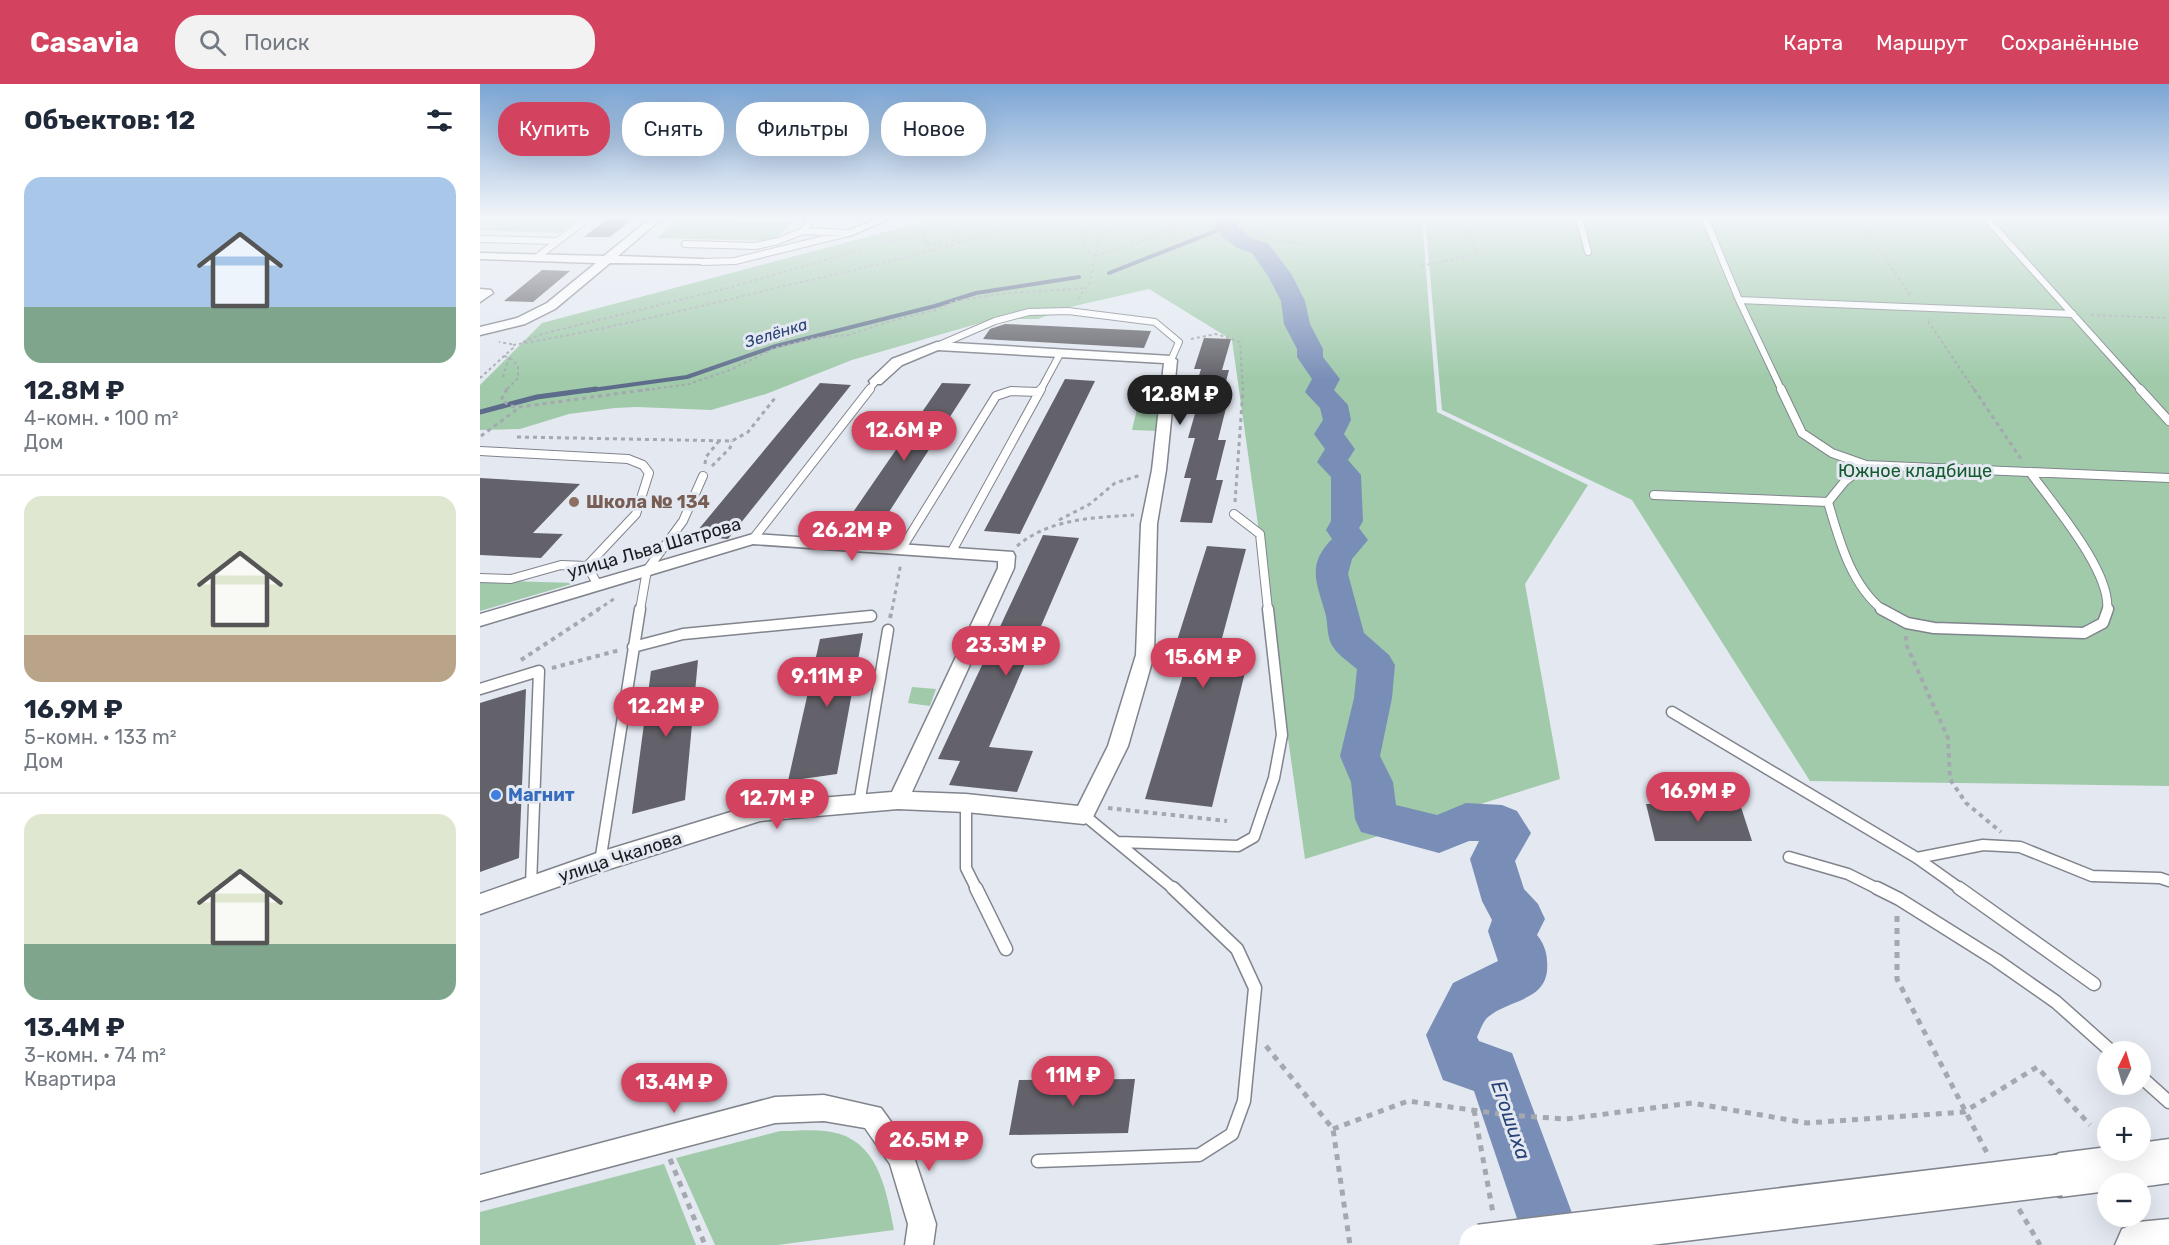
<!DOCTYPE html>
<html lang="ru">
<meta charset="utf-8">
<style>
:root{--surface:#fff;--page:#f2f2f3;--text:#1f2937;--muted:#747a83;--line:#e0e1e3;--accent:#d34360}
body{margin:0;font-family:Rubik,sans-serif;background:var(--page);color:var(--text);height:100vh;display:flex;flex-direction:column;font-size:22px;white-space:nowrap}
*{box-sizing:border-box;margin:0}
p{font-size:20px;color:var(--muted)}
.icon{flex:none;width:33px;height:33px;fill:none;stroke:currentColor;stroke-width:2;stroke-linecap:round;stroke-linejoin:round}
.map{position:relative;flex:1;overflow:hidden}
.side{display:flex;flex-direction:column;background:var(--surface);width:480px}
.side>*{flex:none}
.top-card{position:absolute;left:18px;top:18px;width:570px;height:54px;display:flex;gap:12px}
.needle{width:39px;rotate:5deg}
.tools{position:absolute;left:1617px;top:957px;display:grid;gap:12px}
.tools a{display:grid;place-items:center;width:54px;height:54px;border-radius:50%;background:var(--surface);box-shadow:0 6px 24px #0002;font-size:30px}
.price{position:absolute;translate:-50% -51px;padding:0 14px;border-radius:21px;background:var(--accent);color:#fff;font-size:20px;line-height:39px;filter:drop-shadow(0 2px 3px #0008)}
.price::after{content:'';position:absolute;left:50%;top:36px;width:18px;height:14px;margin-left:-9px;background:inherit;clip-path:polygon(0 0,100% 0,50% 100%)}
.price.current{background:#222;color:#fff}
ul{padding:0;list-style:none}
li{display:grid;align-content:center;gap:12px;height:318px;padding:0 24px}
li+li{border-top:2px solid var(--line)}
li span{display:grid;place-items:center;height:186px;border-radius:18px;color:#555}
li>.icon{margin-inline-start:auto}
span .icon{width:108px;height:108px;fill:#fffc;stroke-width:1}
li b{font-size:26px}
h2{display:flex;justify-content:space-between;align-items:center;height:72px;padding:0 24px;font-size:26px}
.pill{padding:0 21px;border-radius:24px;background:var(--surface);box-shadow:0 6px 24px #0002;font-size:21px;line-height:54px}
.pill.current{background:var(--accent);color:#fff}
header{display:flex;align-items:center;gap:36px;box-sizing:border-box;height:84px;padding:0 30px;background:var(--accent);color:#fff}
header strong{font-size:28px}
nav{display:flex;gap:33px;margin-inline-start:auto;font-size:21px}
.search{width:420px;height:54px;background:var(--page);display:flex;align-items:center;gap:15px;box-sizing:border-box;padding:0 21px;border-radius:24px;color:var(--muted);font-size:22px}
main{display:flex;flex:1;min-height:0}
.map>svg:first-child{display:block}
</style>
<header>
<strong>Casavia</strong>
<div class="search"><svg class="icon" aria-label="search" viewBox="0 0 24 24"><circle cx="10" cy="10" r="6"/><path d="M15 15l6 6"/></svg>Поиск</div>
<nav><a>Карта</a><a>Маршрут</a><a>Сохранённые</a></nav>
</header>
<main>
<section class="side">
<h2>Объектов: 12<svg class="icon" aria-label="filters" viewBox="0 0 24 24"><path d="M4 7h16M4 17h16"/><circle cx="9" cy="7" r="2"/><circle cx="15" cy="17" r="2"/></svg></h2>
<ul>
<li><span style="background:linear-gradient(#a9c7e8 70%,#7fa58c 0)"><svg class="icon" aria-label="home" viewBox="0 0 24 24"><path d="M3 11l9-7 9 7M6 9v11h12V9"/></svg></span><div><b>12.8M ₽</b><p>4-комн. · 100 m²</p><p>Дом</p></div></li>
<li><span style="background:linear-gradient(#dfe7d0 75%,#b9a48a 0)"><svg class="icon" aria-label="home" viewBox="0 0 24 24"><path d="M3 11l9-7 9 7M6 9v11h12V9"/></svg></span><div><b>16.9M ₽</b><p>5-комн. · 133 m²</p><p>Дом</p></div></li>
<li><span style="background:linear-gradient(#dfe7d0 70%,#7fa58c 0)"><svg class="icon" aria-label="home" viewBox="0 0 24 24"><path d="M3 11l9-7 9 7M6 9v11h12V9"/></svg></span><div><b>13.4M ₽</b><p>3-комн. · 74 m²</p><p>Квартира</p></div></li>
</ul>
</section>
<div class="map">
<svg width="1689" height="1161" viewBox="0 0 1689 1161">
<rect width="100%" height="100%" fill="#e3e8f1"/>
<!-- green -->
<path fill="#a0caaa" d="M11,134H100L80,149L0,146V141Z
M442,134H942L957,328L1108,401L1045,500L1080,695L825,775L752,256L669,205L590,223L558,235H514L372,276L286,310L231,326L157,323L135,324L89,330L40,345L0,346V301L62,239L440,139Z
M945,134H1689V702L1330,697L1152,416L962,326Z
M199,135L312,138L293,157L177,154Z
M660,312L683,313L678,347L652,346Z
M0,496L95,499L0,527Z
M432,603L456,605L450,622L428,619Z
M300,1047C319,1047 341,1044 360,1050C400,1063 407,1110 414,1146L297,1161H235L196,1074Z
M184,1080L216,1161H0V1128Z"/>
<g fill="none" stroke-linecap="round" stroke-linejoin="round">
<!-- stream-far1 -->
<path stroke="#5d6c8a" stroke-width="4" d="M629,189L746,143
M105,307L207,293L296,262L455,222L496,209L599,193"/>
<!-- stream -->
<path stroke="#5d6c8a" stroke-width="5" d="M0,328L57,313L116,305"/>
<!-- river -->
<path fill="#798eb7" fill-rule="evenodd" d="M735,134H757L758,143L773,155L788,159L812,191L825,217L830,240L843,265V273L860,295L854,306L868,321L871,336L864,350L875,365L868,376L881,391L883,437L879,444L888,456L872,475L868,490L884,549L909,571L915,581L912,614L900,672L913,698L916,721L957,731L986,719L1022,721L1037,727L1051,749L1035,777L1044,805L1058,820L1065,835L1057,851C1063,858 1067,868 1067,877C1071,918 1030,914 1008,933C1003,937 1000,947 997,953L999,957L1032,969L1104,1161H1046L994,1007L963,996L946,951L973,899L1018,877L1008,847L1012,836L1002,817L990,775L999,757H989L959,769L881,748L875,735L871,698L860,672L874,614L877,585C869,578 859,572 853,563C847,554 848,543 846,532C838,501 825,482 852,455L846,446L851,437V393L837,378L845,365L834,350L843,336L840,324L825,308L832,295L817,273V265L804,240L801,217L788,192L772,169L757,164L742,152L735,143Z"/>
</g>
<!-- building -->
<path fill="#63626a" d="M128,134H154L130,153H104Z
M62,186L90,187L53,218L24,217Z
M525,240L570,242L671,247L664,264L503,255L510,245Z
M724,254L751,255L742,286H749L740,320H747L738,356H746L736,396H743L732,439L700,438L711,394H704L715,354H708L718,319L711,318L721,285H714Z
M585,295L615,297L540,450L504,447Z
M340,299L371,301L248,455L213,452Z
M462,299L491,300L393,453L358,450Z
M0,394L100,400L53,449L83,450L61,474L0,471Z
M563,451L599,454L509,663L553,667L537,708L469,701L480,677L458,675Z
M727,462L766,465L738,569L769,572L732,723L665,715L710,568L694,566Z
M383,549L357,690L308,697L340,555Z
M218,576L205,716L152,730L171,587Z
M46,605L39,774L0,788V619Z
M1166,720H1260L1272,757H1175Z
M655,995L648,1049L529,1051L539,996Z"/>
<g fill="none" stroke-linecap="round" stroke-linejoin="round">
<!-- lane-far3 casing -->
<g stroke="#80848c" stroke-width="8">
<path id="lane-far3" d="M1099,134L1108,168
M1225,134L1259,216L1302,307
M1506,134L1662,307
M0,155L78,157
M205,160L276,162L298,157L323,147
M56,174L108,134
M223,178L255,177L368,149L323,147L332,135L327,134
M1259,216L1593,230
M457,262L515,237L549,228L588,227L675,238L699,258L691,276
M388,307L396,297
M536,307H538
M560,307L580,270"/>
</g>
<!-- lane-far2 casing -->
<g stroke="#80848c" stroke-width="10">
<path id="lane-far2" d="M1301,305L1322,349L1352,369L1386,381L1365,397L1348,418C1359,456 1371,501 1403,526
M1660,305L1689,337
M0,367L148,375L163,381L169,389L156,430L107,482L118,501
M1386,381L1689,394
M1550,388C1572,419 1632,488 1627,526
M1174,411L1348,418
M754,430L780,450L788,526
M273,455L390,305
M422,464L516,312L531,307L559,308
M472,467L561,305
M0,494L31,495L81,481L107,482
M160,526L167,486L203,437L223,392"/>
</g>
<!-- lane-far1 casing -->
<g stroke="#80848c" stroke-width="13">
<path id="lane-far1" d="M1401,525L1427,539L1454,544L1604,549L1623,539L1628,525
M153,563L203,550L391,532
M0,605L59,587L51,801
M1192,628L1437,774L1482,806
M486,719V784L497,806
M379,720L408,546
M604,731L695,806
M638,758L758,762L774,753L794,694L802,651L788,525
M1309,773L1368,790L1400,806
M1437,774L1503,761L1540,763L1612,792L1680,794L1689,797
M120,778L160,525"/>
</g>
<!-- lane casing -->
<g stroke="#80848c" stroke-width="15">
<path id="lane" d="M496,804L526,865
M1397,804L1419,815L1516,876L1576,918L1632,968
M1479,804L1614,900
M1660,992L1689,1018
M558,1077L719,1071L752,1050L764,1017L775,904L757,865L693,804"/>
</g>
<!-- street casing -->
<g stroke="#80848c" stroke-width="3">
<path id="street" d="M171,134H182L138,172L223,175L227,176V180L130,179L75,225L45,240L0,251V243L37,234L67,219L116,179L0,175V169L124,172Z
M398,134H411L372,151L368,152L363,149Z
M0,205L11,206L13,209L0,218Z
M457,258L691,272L697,276L686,386L677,440L674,571L648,662L611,737L604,740L486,728L418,725L280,737L120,788L0,830V810L120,768L280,719L412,708L518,484V477L273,460L0,542V530L273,450L533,468L535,472L534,484L432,708L486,710L598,722L628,662L656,571L661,440L672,386L684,279L458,266L422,281L401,300H391L389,297L412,275Z
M344,1011L401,1024L430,1064L434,1073L456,1140L453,1161H425L428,1140L410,1080L385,1044L344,1037L295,1039L0,1117V1091L295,1013Z"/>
</g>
<!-- primary casing -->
<g stroke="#80848c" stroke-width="3">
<path id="primary" d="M1689,1055V1099L1660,1103V1100H1628V1107L1580,1113L1564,1107L1558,1091L1564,1075L1580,1069L1628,1063V1066H1660V1059Z
M1689,1135V1161H1635L1642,1145L1658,1138Z"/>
</g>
<!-- path-far3 -->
<path stroke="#a4a8af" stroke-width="2" stroke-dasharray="3 3" stroke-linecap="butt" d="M549,134L564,138L575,134
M589,134L598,137L603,162L615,172L621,151L646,134
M764,134L766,143L796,157L831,161
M1378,134L1430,211
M712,136L728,138L755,134
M639,139L709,135
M668,139L682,146
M703,140L712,145
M1646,142L1689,138
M688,146L695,150
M400,149L471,163L483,134
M451,168L444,155L446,147L458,134
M941,182L998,170L990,154L970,134
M598,215L610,198L615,172L653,161L714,134
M1611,231L1689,234
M1448,237L1495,307
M711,255L736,250L760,258L763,307
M43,258L62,250L248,204L446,147
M33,261C124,246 214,224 304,202C388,183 472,165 553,134
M24,272L30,274L38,282V294L25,307
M23,293L29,274
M0,294L33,264L31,260L19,258
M160,307L209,300L250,286L295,264L335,254L369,251L407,238L456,226L475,217L526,209L607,204"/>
<!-- path-far2 -->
<path stroke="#a4a8af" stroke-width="3" stroke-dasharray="4 4" stroke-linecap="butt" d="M27,305L21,316L31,322L40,323L171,305
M1494,305L1541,375
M1,352L40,323
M37,353L252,357L268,348L295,314
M225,380L226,373L239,357
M232,382L250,364L252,357
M755,418L763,305
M579,436L610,420L635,399L661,391
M537,462C571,434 612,434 654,431
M117,526L137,513
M412,526L421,479"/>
<!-- path-far1 -->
<path stroke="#a4a8af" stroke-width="4" stroke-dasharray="4.5 4.5" stroke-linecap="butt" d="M410,534L412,525
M1426,552V560L1468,654L1470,695L1486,719L1521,748
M41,576L119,525
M72,584L140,566
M628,724L747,737"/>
<!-- path -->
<path stroke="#a4a8af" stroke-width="5" stroke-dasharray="6 6" stroke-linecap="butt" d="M1417,832V895L1507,1069
M786,962L853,1045L870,1161
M994,1026L1013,1129
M853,1045L928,1017L1027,1031L1086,1035L1212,1019L1327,1039L1484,1028L1557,983L1610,1041
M190,1075L225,1161
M1539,1125L1560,1161"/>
<!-- lane-far3 -->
<use href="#lane-far3" stroke="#fff" stroke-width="6"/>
<!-- lane-far2 -->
<use href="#lane-far2" stroke="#fff" stroke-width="8"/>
<!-- lane-far1 -->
<use href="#lane-far1" stroke="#fff" stroke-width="10"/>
<!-- lane -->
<use href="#lane" stroke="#fff" stroke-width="12"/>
<!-- street -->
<use href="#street" fill="#fff" fill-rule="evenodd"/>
<!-- primary -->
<use href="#primary" fill="#fff" fill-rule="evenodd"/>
<!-- primary-bridge casing -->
<g stroke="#80848c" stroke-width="44" stroke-linecap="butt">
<path id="primary-bridge" d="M1000,1161L1580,1091"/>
</g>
<!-- primary-bridge -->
<use href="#primary-bridge" stroke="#fff" stroke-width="41"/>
</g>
<!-- sky -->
<linearGradient id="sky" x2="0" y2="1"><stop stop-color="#7ba5d4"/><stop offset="0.45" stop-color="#f2f5f9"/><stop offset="1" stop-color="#f2f5f9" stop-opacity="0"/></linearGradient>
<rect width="1689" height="296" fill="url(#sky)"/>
<!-- markers -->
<circle fill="#8d6e63" stroke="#e3e8f1" stroke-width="2" cx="94" cy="418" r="6"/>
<circle fill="#3f7fe0" stroke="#e3e8f1" stroke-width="2" cx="16" cy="711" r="6"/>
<g text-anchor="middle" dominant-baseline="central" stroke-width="6" stroke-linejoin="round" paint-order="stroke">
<!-- far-water labels -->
<g font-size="16" font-style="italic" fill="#294278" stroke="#e3e8f1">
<text transform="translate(296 249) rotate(-17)">Зелёнка</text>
</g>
<!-- park labels -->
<g font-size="18" fill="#15592e" stroke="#e3e8f1">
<text x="1435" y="387">Южное кладбище</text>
</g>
<!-- education labels -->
<g font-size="18" font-weight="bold" fill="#785e54" stroke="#e3e8f1" text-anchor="start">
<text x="106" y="418">Школа № 134</text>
</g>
<!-- street labels -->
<g font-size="18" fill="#1b1c20" stroke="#e3e8f1">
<text transform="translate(174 464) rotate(-16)">улица Льва Шатрова</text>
<text transform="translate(140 773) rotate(-18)">улица Чкалова</text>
</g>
<!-- shop labels -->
<g font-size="18" font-weight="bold" fill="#366cbe" stroke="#e3e8f1" text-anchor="start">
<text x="28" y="711">Магнит</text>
</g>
<!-- water labels -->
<g font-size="20" font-style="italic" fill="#294278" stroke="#e3e8f1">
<text transform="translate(1031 1036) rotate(71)">Егошиха</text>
</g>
</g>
</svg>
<div class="tools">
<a><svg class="needle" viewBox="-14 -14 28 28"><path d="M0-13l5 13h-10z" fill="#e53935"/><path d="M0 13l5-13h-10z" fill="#747a83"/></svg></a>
<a>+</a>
<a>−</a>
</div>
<b class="price current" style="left:700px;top:342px">12.8M ₽</b>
<b class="price" style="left:424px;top:378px">12.6M ₽</b>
<b class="price" style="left:372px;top:478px">26.2M ₽</b>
<b class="price" style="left:526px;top:593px">23.3M ₽</b>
<b class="price" style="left:723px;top:605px">15.6M ₽</b>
<b class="price" style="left:347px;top:624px">9.11M ₽</b>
<b class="price" style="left:186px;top:654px">12.2M ₽</b>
<b class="price" style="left:1218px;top:739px">16.9M ₽</b>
<b class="price" style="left:297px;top:746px">12.7M ₽</b>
<b class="price" style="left:593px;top:1023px">11M ₽</b>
<b class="price" style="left:194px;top:1030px">13.4M ₽</b>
<b class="price" style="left:449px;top:1088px">26.5M ₽</b>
<div class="top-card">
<a class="pill current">Купить</a>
<a class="pill">Снять</a>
<a class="pill">Фильтры</a>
<a class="pill">Новое</a>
</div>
</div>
</main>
